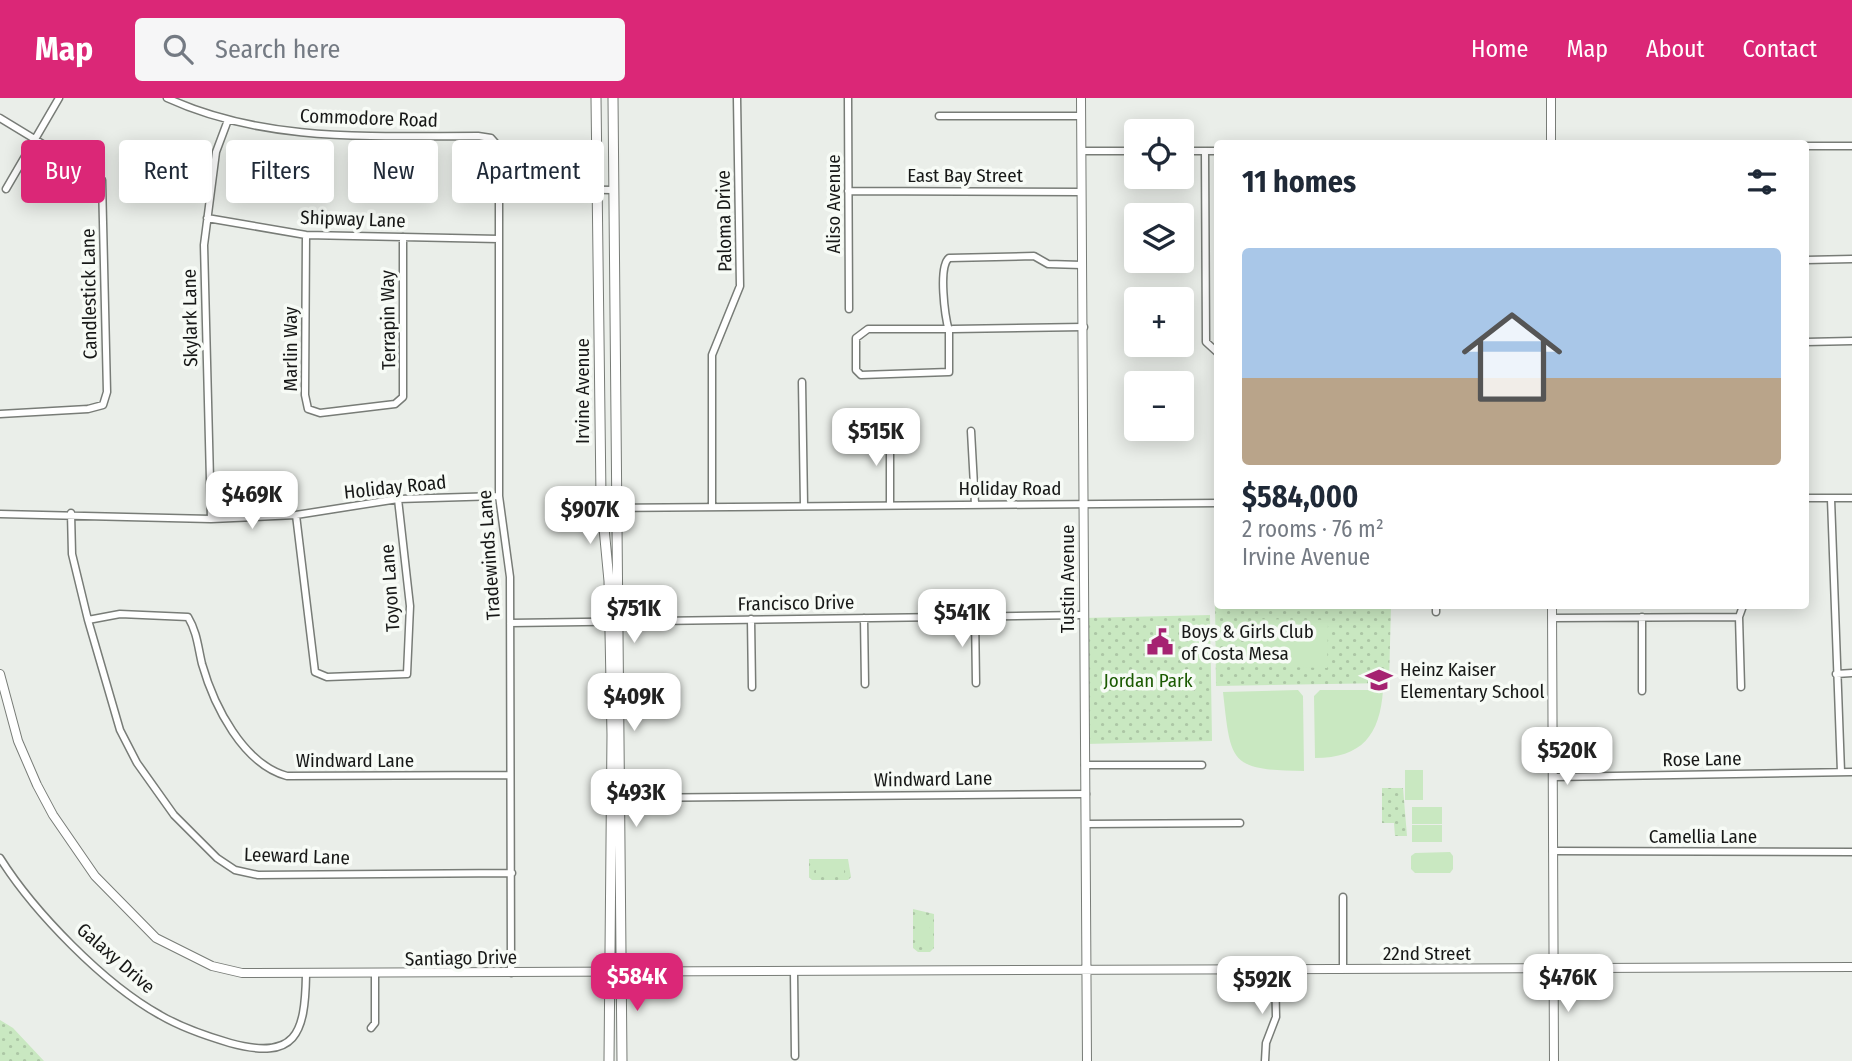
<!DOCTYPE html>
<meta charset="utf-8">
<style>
:root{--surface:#fff;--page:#f6f6f7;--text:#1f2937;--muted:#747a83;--accent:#db2777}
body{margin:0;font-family:"Fira Sans Condensed",sans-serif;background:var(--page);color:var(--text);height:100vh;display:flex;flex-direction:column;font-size:26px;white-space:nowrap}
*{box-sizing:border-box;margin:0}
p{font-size:23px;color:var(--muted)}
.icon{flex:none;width:38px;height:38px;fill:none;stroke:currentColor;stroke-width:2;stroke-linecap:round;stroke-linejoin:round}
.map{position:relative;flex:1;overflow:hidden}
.sheet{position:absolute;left:1214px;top:42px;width:595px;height:469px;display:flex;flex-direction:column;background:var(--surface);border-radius:7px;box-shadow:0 4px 18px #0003}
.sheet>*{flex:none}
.guide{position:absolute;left:21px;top:42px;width:665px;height:63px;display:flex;gap:14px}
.tools{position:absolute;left:1124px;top:21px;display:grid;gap:14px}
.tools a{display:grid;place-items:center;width:70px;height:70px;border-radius:7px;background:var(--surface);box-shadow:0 4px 18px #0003;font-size:35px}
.price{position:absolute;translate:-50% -60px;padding:0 16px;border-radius:14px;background:#fff;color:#222;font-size:23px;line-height:46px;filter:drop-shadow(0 2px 4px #0008)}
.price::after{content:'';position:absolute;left:50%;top:42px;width:21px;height:16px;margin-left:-10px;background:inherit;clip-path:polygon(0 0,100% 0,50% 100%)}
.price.selected{background:var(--accent);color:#fff}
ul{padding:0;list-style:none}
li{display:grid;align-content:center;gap:14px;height:371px;padding:0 28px}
li span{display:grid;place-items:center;height:217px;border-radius:7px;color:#555}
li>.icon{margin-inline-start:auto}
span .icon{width:126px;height:126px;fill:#fffc;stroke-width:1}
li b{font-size:30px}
h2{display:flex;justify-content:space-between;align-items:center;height:84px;padding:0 28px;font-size:30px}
.pill{padding:0 24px;border-radius:7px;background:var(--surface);box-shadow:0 4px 18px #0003;font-size:24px;line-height:63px}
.pill.selected{background:var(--accent);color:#fff}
header{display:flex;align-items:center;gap:42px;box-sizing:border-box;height:98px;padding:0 35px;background:var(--accent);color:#fff}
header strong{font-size:33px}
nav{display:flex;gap:38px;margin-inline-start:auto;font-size:24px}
.search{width:490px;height:63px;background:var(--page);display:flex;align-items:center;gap:18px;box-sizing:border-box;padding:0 24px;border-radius:7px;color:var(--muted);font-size:26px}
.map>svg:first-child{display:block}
</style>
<header>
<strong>Map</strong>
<div class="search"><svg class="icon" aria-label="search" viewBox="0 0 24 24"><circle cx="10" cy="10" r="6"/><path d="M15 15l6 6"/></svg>Search here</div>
<nav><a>Home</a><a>Map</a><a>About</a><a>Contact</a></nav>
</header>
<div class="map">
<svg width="1852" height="963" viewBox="0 0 1852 963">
<defs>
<pattern id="grass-dots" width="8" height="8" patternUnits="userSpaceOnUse" patternTransform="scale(1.75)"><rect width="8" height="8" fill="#c9e8c1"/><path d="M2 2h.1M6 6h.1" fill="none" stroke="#acc6a5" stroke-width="1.8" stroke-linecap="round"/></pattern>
</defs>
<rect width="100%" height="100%" fill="#eaeee9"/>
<!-- grass -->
<path fill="url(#grass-dots)" d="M1214,415H1218V508H1391L1389,585L1216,588Z
M1210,517L1212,643L1085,646L1083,520Z
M1382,690H1403L1407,738H1395L1394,725H1382Z
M809,761H848L851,779L848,782H812L809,779Z
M913,811L934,816V850L930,854H918L913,850Z
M0,922L13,930L44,963H0Z"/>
<!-- pitch -->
<path fill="#c9e8c1" d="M1255,521L1328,522L1327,570L1254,568Z
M1298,592L1303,598L1304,673C1229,672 1231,665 1223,594Z
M1320,592H1383C1380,637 1362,660 1315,660L1314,598Z
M1405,672H1423V702H1405Z
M1412,709H1442V726H1412Z
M1412,727H1442V744H1412Z
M1450,754L1453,758V771L1450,775H1415L1411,771V758L1415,755Z
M816,765H844V778H816Z
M917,819H929L930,847H917Z"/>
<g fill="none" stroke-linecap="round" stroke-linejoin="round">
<!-- minor casing -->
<g stroke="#787c77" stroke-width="9">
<path id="minor" d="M167,0C265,45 373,38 478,38L491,40L499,49V398L510,479L511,875
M848,0L849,211
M939,18H1081
M0,20L102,82L107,294L103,307L88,311L0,316
M1806,48H1852
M1083,53H1136
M1181,53H1218
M1205,53L1206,244L1218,255
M500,90L613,92
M6,91L59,0
M848,93L1081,94
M207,120L306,137L499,141
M306,137L305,297L308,311L320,315L395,306L403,299V139
M1806,162L1852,161
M948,231H868L856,240V272L861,277L949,274V233C945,219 938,169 949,160L1034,158L1048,166L1082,167
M953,231L1084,229
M1806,244L1852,243
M802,284L804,407
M890,333V406
M971,333L975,406
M1806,400H1852
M1831,401L1841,674
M712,407V257L740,188L737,0
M601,410L1218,405
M71,415L72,456L88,522L120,632L137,665L174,717L217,760L235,772L258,777L512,775
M0,416L211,421L296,417L398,401L499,398
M296,417L315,574L327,579L407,576L410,508L398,401
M211,421L204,147L216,54L228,22
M1436,514V508
M975,516L976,585
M1642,519V593
M864,520L865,586
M1552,520L1739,519
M751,521L752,589
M88,522L120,516L188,519C197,534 198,549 202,566C214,608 243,666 287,678L509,677
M510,525L1082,517
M1836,576L1852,575
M1741,589L1739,519L1743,508
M1085,667H1202
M1553,679L1852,674
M619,700L1086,696
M1086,726L1240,725
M1553,753L1852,754
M0,760C34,814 104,886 160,917C182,930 206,938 230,945C296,963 305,936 306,877
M1343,871V799
M794,874L795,958
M371,930L375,925V877
M1265,963L1266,945L1276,919L1275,871"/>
</g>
<!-- tertiary casing -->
<g stroke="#787c77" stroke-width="10">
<path id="tertiary" d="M1081,0L1087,963
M1551,46V0
M1552,508L1554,963
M0,576L18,643L37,687L53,717L95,778L156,840L212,868L242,875L1852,869"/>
</g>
<!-- secondary casing -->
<g stroke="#787c77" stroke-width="11">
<path id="secondary" d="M596,0L601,398L609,483L612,637L609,963
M613,0L622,963"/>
</g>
<!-- minor -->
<use href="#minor" stroke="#fff" stroke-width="6"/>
<!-- tertiary -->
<use href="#tertiary" stroke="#fff" stroke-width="8"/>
<!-- secondary -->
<use href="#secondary" stroke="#fff" stroke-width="9"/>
</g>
<!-- icons -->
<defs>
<g id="civic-bare" transform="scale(2.1)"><path d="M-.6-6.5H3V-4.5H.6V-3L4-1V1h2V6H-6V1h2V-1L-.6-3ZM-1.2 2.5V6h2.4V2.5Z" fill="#a52371" stroke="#f7fbf6" stroke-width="2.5" paint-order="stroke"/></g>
<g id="school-bare" transform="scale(2.1)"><path d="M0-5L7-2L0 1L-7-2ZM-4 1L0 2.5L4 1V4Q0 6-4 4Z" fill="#a52371" stroke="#f7fbf6" stroke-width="2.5" paint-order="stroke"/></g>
</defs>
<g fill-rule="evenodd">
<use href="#civic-bare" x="1160" y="544"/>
<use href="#school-bare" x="1379" y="582"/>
</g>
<g text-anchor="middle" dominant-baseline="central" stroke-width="7" stroke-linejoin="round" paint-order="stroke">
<!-- street labels -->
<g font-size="19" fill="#171817" stroke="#f7fbf6">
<text transform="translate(369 20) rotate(2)">Commodore Road</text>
<text x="965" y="77">East Bay Street</text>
<text transform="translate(833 106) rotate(-90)">Aliso Avenue</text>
<text transform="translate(353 121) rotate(2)">Shipway Lane</text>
<text transform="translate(724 123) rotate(-91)">Paloma Drive</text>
<text transform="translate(89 196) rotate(-91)">Candlestick Lane</text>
<text transform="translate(190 220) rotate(-91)">Skylark Lane</text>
<text transform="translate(388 222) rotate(-91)">Terrapin Way</text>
<text transform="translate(290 251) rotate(-90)">Marlin Way</text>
<text transform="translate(582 293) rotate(-90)">Irvine Avenue</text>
<text transform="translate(395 389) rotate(-6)">Holiday Road</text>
<text x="1010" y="390">Holiday Road</text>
<text transform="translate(489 457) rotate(-94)">Tradewinds Lane</text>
<text transform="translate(1067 481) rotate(-90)">Tustin Avenue</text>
<text transform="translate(390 490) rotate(-94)">Toyon Lane</text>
<text transform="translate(796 505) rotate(-1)">Francisco Drive</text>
<text transform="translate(1702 661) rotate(-1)">Rose Lane</text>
<text x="355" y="662">Windward Lane</text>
<text transform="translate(933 681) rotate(-1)">Windward Lane</text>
<text x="1703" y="738">Camellia Lane</text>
<text transform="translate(297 758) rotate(2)">Leeward Lane</text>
<text x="1427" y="855">22nd Street</text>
<text transform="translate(116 860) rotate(41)">Galaxy Drive</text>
<text transform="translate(461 860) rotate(-1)">Santiago Drive</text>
</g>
<!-- poi labels -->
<g font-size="19" fill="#171817" stroke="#f7fbf6" text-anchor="start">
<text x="1181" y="533">Boys &amp; Girls Club<tspan x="1181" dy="22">of Costa Mesa</tspan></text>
<text x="1400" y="571">Heinz Kaiser<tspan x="1400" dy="22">Elementary School</tspan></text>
</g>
<!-- park labels -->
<g font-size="19" fill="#1b5a02" stroke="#f7fbf6">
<text x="1148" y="582">Jordan Park</text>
</g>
</g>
</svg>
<div class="tools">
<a><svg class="icon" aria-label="locate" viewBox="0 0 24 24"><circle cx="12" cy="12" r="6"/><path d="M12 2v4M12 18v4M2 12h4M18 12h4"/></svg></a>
<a><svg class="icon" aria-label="layers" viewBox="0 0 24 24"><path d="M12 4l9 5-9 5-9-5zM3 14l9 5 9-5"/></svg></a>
<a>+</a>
<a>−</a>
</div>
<b class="price" style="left:876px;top:370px">$515K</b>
<b class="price" style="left:252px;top:433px">$469K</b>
<b class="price" style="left:590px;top:448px">$907K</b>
<b class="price" style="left:634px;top:547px">$751K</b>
<b class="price" style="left:962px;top:551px">$541K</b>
<b class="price" style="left:634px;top:635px">$409K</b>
<b class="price" style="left:1567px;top:689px">$520K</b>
<b class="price" style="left:636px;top:731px">$493K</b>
<b class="price selected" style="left:637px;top:915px">$584K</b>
<b class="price" style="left:1568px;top:916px">$476K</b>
<b class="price" style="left:1262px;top:918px">$592K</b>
<div class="guide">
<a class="pill selected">Buy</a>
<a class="pill">Rent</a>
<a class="pill">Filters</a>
<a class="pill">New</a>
<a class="pill">Apartment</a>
</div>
<section class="sheet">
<h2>11 homes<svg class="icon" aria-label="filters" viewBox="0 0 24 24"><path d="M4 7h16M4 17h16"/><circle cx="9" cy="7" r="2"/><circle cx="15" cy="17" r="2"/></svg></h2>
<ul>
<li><span style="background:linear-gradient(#a9c7e8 60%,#b9a48a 0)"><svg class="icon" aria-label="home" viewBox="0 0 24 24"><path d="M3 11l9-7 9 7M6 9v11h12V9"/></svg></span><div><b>$584,000</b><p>2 rooms · 76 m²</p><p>Irvine Avenue</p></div></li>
</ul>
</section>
</div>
